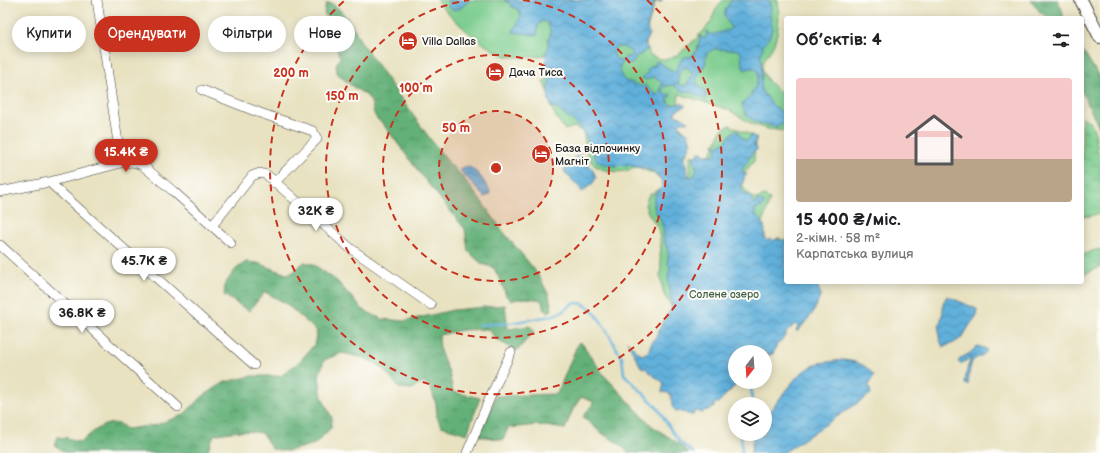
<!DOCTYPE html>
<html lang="uk">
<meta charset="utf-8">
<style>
:root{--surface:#fff;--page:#f2f2f2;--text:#202124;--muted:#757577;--line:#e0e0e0;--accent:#c8321e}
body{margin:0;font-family:"Balsamiq Sans",sans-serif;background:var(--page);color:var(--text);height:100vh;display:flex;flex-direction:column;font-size:15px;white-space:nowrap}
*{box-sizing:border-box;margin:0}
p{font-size:13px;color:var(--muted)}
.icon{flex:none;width:22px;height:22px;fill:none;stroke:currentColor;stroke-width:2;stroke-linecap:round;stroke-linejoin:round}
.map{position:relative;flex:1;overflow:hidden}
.side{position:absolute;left:784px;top:16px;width:300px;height:268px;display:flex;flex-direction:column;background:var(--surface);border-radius:4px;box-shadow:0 2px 10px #0003}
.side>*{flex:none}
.top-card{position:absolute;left:12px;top:16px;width:380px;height:36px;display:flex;gap:8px}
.needle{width:26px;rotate:197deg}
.tools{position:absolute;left:728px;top:345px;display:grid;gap:8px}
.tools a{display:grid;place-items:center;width:44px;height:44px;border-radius:50%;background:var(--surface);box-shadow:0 2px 10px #0003;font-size:20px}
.price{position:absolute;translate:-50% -34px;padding:0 9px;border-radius:14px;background:#fff;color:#222;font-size:13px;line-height:26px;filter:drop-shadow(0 1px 2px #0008)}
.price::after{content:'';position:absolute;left:50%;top:24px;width:12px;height:9px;margin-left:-6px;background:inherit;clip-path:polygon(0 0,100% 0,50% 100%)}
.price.selected{background:var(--accent);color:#fff}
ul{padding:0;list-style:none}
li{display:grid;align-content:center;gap:8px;height:212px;padding:0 12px}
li+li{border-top:1px solid var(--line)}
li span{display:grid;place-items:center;height:124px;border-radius:4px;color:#555}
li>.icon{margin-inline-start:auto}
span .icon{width:72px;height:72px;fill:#fffc;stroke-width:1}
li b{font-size:17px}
h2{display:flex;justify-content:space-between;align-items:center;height:48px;padding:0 12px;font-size:17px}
.chip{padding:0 14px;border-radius:18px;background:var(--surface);box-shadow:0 2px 10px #0003;font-size:14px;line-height:36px}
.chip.selected{background:var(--accent);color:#fff}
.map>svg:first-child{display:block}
</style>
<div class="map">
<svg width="1100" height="453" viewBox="0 0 1100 453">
<defs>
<pattern id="forest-crowns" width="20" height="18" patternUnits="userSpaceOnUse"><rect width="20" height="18" fill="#63b078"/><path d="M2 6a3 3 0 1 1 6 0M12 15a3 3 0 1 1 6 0" fill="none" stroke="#518e62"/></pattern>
<pattern id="wetland-marsh" width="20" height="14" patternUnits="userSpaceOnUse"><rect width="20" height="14" fill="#7acc8d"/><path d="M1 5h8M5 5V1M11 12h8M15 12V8" fill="none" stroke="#69af79"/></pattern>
<pattern id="water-waves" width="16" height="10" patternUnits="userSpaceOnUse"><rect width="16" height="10" fill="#61b0db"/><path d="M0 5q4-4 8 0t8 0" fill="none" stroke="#4f8eb1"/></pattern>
</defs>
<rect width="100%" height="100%" fill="#fdfcf7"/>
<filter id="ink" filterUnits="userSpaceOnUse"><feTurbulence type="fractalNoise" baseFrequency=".025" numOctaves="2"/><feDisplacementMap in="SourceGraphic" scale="8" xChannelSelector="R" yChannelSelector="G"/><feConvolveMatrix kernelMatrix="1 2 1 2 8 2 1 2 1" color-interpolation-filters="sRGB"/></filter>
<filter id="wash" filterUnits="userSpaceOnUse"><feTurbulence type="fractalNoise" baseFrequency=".012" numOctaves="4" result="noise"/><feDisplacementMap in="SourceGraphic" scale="16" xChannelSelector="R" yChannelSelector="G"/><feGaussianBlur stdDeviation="0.9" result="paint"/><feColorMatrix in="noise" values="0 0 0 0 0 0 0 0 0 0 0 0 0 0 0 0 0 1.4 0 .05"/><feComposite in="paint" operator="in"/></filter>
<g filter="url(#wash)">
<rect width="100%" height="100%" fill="#e8e2c1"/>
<!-- green -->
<path fill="#7acc8d" stroke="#4b7454" d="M436,0H657L654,6L646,33V47L650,55L659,59H669L679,54L698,37L711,22L715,11L723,0H778C780,14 779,30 774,44C771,53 760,59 763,72C767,83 779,90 786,98V131L767,129L752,124L729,110L679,94L678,106L674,111L673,118L678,124L685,131L689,138L685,160L686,176L690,175V156H704L711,154L722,129L730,125L757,138L755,144L754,161L743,175V187L749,194L755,199L765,196L770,199L763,223L764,248L779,237L783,243L786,282L735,352L673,309L664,295L660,276L661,266L660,257L661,246L658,228L648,213L645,205L648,196L660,189L671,184L664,181L656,175L638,167C634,168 630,171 626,171C616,173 598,171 591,162C586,153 585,142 583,132L574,127L565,130L557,119L551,107L550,98L547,89L543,82L550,76L563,74L552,53C539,57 519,59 506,56C502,55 498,52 495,51C471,37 454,20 436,0Z"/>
<!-- forest -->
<path fill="url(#forest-crowns)" stroke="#40664a" d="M1031,0H1058L1063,13V18H1049L1040,12Z
M331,3L340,10L351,23L361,42L382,72L431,140L449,163L461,175L482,202L502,230L534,269L542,282L549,295L552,310L548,312L545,309L541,300C530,298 521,297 511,301L506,296L503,286L494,268L482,264L468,251L465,229L422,176L383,124C369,114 376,108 368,97C364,93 357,90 352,86C347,82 342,78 337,73L336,64L340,58L330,26L324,13L326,4Z
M1082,49L1100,78V129L1082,93Z
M246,262L258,263L286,274L292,273L304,262L313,264L337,281L363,310L382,319L405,321L453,310L505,305L508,329L530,326L534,331L517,351L497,340L488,329L463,330L439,335L440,351L449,372L453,392L480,398L467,434L441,426L437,417L436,404L430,386L423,383L412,389L399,388L390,377L378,365L364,358L342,353L324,360L319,376L322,397L332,418L331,428L315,444L288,451L272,449L262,433C245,430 231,431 214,435L208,449L207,453H67L54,445L57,437L67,438L81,442C91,434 104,420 119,424C122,425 125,428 127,429L156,425L183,415L203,396L225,382L252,376H281L300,361L314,345L317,331L285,303L265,292L249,311L224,295L225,284L236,269Z
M581,342L603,374L652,426L678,443L689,453H629L618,443L600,432L583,417L594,402L581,397L573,409L565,429L538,425L508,428L503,440L479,436L496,396L557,394L578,343Z"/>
<!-- wetland -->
<path fill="url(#wetland-marsh)" stroke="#4b7454" d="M1082,117C1100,125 1094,142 1100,157V214H1097L1090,216L1082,217Z
M1100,249V267L1082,275V255L1092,251Z"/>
<!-- water -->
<path fill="url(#water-waves)" stroke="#3e667c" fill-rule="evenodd" d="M448,0H470C462,7 458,13 448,7Z
M504,0H663L660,2L655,1L653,4V8C652,10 648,24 647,27C647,29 649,32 649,34C648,36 646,41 645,44L646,46L649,50L646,49L643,53L636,57L634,61L632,64H630L625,62L621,63C618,72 620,74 625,81L631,82L634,84L636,85L638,83L639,85L641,87L645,85L652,92L658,95C661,92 660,87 662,84C660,80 662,83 658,80C652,75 654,77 647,80L642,78L647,73L649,67L655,65L656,61C663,63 668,71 676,71L681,60L685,57H691L697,50L700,38L698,35L704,39L707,35L706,31L711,35L721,32L729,30L731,28C723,14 722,13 732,0H769L771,9L770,15L772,28L770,36L763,46L761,55L762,71L761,90L765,96L766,95C768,98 769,101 772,104C777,110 784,112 786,119L783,124L777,127L758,123L747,116L742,106L743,103L752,95L751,93C760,84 763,61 745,70L744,69L743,66L742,64L741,53L738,50C735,49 731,50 728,50C717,48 703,48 706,63C702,70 693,77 698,85C700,88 704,89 706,92V100L691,92L680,91C675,84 673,85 665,86L662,89L665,94H670L671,96L668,98V103C672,106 677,104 682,103L686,106L676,110L675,115L684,118L689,122H682L679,124L681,130L688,133L691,143L688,152H684L683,157C688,164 685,172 689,177H693L697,170L693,157L698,155L699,152H702L703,154L707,156L716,154L717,151L714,144V143L716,145L718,146L722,143L727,141L728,138L734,131H738L739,134L742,137L745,141L750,138L751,135L756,138L754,146L757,148V150L753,152L742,170L743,173H745L747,174C743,178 743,184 741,189L744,193L752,198V202L755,204L757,200L761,201L764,203C763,209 759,207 755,209V215C765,222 765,227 765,239L767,241L769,239C775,241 780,239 786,240V282H814L817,284L821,295L813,313L798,331H796L798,327L795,324L786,333V336L777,344L773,354L766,356V354L764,351L735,352V382H739L718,403H714V408L704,411L702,413L697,411H695L693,415C687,415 684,411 676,411C670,406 672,401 671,395L668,393L662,392L664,383C659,379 650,374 647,369L641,367L627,341L639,353L642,355L648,352L651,344L655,339L663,321L671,310L672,305L668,278L670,267L668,264V252L663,237L664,232L661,220L656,213L654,207V198L656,193L662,187V182L659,177L656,173L647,169L628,165L611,166L598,162C593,156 592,149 589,143C588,141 587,139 586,137C580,125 578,124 567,117C561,113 559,108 552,107C546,98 548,86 550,76H556L561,72L552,67L548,68C544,64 544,62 547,58L544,55L548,49V41L550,35V29L547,22L541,21L538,26L537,35L513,32L521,16L518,9L510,6L511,4L508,2L507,3ZM616,47H624L632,53V55L629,57H626L622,61C614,60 612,53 616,47ZM685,67L689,69L692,72C692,80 687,88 679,85C677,77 678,72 685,67Z
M581,155L593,170L596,178L593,183L582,192C578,183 567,178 564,170L574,158Z
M467,166C478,170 484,182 490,191L489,195L484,197L469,180L462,173L460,169Z
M947,296L977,309L976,317L969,326L963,337L954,343L943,347L939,338V328L943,311V303Z
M977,346L984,348L987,350C983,358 976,356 972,362C969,369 969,378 968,385L965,384C965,374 968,366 971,357L961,364L958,362L961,358L970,353Z
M843,360C859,362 863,363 874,375L869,384L871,394L783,453H751L753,434H765V417L796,378L805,370L819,363Z"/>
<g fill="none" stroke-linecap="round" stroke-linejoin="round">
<!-- stream -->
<path stroke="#61b0db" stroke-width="2.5" d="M479,325L511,323L551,316L562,312L573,303C577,303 582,303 585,305C598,310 614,345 622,358C623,363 623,368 624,374L656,406L664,418L671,430L680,442L693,453
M751,382L752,404
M741,434L742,453"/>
</g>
</g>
<g filter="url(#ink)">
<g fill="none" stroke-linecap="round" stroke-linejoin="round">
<!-- street casing -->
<g stroke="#3b3a35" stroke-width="10">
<path id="street" d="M97,0L121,163
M202,90L260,113L313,131L317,139L274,183
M49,182L254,365
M0,192L49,182L121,163L133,162L142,165L173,191L231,243
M212,226L252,176L260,173L267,175L350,248L431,305
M0,245L178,407
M467,453L489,400L511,352"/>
</g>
<!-- secondary casing -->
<g stroke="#3b3a35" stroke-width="14">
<path id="secondary" d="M1081,0L1100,37"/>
</g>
<!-- street -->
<use href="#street" stroke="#fff" stroke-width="9"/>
<!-- secondary -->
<use href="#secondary" stroke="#fff" stroke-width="12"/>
</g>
</g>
<!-- distance rings -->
<circle cx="496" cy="168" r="57" fill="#c8321e" fill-opacity=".12"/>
<g fill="none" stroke="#c8321e" stroke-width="2" stroke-dasharray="7 5">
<circle cx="496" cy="168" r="57"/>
<circle cx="496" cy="168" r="113"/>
<path d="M523 0A170 170 0 1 1 469 0"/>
<path d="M647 0A226 226 0 1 1 345 0"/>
</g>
<!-- icons -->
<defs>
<g id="hotel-disc" transform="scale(1)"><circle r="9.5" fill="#c8321e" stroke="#fdfcf7"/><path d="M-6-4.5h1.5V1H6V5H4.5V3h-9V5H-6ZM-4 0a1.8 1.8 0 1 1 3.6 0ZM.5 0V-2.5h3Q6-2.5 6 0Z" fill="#fff"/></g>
</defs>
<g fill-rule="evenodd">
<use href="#hotel-disc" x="408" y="41"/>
<use href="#hotel-disc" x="495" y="72"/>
<use href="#hotel-disc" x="541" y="154"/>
</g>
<g text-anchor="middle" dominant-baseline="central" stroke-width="4" stroke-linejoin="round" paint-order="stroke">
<!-- poi labels -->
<g font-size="11" fill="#1c1c1c" stroke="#fdfcf7" text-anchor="start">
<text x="422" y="41">Villa Dallas</text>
<text x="509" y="72">Дача Тиса</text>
<text x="555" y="148">База відпочинку<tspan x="555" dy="13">Магніт</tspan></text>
</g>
<!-- park labels -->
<g font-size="11" fill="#426249" stroke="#fdfcf7">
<text x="724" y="294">Солене озеро</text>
</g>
</g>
<circle cx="496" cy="168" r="6" fill="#c8321e" stroke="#fdfcf7" stroke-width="2"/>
<g font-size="12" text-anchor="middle" font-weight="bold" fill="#c8321e" stroke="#fdfcf7" stroke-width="4" stroke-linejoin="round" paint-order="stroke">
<text x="291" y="77">200 m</text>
<text x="416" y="92">100 m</text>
<text x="342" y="100">150 m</text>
<text x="456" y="132">50 m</text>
</g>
</svg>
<div class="tools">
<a><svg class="needle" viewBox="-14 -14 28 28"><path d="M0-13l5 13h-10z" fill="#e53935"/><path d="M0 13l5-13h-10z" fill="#757577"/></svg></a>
<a><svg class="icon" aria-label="layers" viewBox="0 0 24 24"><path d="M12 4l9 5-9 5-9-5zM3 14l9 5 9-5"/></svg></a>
</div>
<b class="price selected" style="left:126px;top:173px">15.4K ₴</b>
<b class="price" style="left:316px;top:232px">32K ₴</b>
<b class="price" style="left:144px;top:282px">45.7K ₴</b>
<b class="price" style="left:82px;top:334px">36.8K ₴</b>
<div class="top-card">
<a class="chip">Купити</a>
<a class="chip selected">Орендувати</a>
<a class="chip">Фільтри</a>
<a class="chip">Нове</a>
</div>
<section class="side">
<h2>Об’єктів: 4<svg class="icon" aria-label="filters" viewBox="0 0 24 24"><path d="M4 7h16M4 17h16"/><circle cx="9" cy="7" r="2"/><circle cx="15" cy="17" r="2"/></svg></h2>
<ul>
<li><span style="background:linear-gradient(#f6c9c9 65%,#b9a48a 0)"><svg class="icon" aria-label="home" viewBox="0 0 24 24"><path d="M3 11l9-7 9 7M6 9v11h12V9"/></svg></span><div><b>15 400 ₴/міс.</b><p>2-кімн. · 58 m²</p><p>Карпатська вулиця</p></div></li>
</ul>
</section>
</div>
